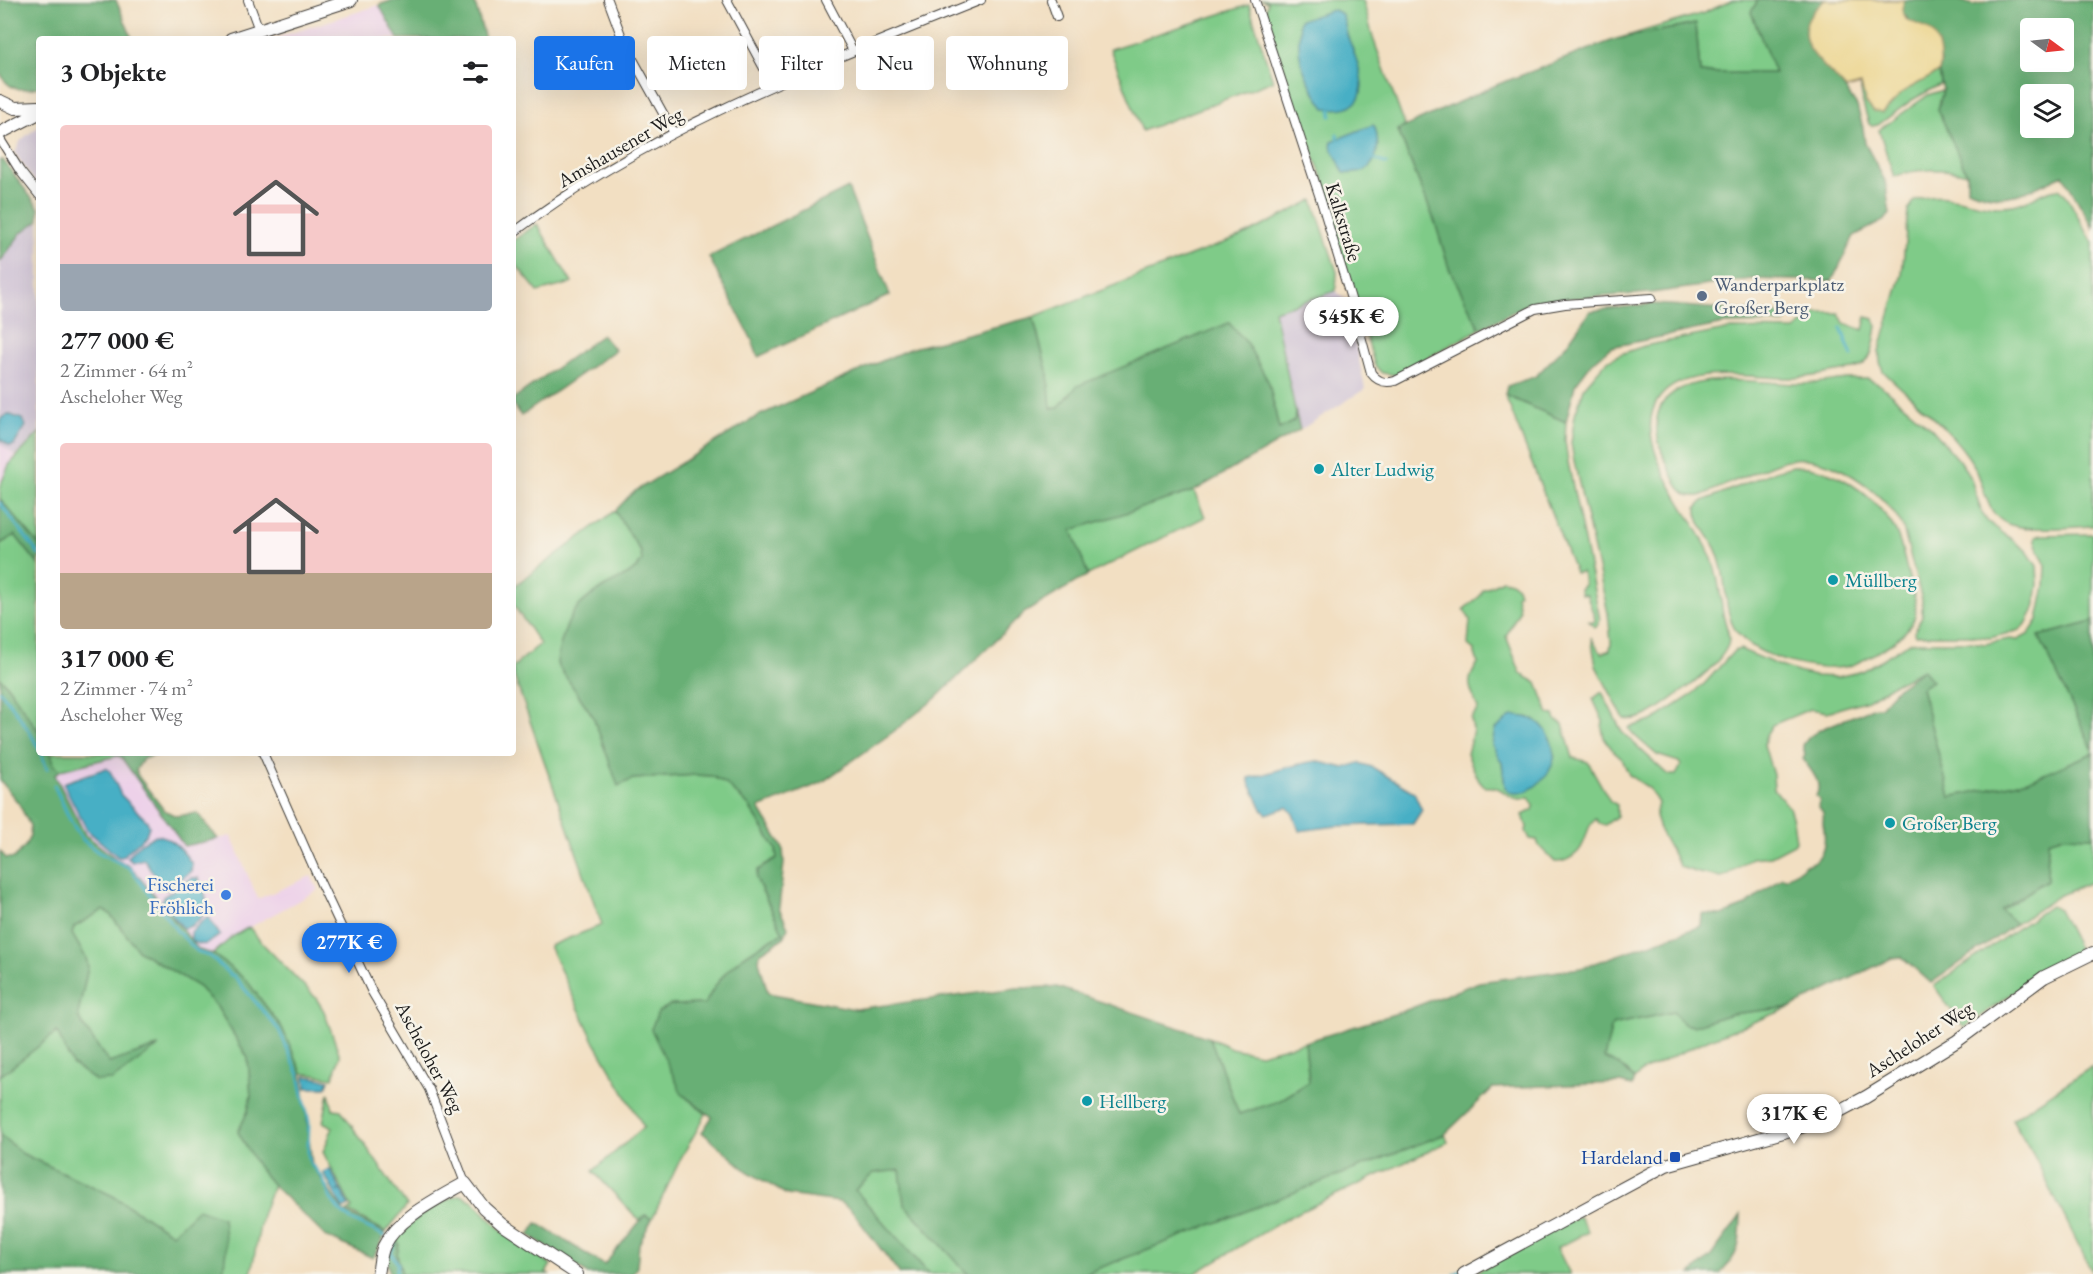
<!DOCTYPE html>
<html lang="de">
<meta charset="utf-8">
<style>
:root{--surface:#fff;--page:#f2f2f2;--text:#202124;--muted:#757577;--accent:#1a73e8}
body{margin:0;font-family:"EB Garamond",serif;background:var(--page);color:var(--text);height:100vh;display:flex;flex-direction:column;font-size:22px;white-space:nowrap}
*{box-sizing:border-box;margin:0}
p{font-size:20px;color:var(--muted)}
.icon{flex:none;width:33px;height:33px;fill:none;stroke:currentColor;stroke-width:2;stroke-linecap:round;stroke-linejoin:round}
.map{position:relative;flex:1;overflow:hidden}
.panel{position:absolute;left:36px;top:36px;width:480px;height:720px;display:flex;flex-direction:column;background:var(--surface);border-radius:6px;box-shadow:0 6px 24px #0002}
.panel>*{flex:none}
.guide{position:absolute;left:534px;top:36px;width:570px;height:54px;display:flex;gap:12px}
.needle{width:39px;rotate:105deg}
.controls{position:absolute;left:2020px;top:18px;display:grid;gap:12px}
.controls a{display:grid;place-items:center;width:54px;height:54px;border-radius:6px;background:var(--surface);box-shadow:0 6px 24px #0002;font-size:30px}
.price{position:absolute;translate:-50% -51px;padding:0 14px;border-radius:21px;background:#fff;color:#222;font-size:20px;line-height:39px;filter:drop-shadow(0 2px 3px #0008)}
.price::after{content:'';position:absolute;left:50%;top:36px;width:18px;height:14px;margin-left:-9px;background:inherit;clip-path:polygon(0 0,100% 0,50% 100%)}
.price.on{background:var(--accent);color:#fff}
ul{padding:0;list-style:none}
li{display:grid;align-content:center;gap:12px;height:318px;padding:0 24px}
li span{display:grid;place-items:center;height:186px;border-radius:6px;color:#555}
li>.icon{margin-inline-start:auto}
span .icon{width:108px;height:108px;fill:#fffc;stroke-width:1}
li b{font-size:26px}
h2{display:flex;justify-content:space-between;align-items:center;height:72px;padding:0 24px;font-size:26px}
.pill{padding:0 21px;border-radius:6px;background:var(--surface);box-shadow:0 6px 24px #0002;font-size:21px;line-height:54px}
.pill.on{background:var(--accent);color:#fff}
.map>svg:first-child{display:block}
</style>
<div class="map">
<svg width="2093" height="1274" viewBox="0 0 2093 1274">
<rect width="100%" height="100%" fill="#f7f3e8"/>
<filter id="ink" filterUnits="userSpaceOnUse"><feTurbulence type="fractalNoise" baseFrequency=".0167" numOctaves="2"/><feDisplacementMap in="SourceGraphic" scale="12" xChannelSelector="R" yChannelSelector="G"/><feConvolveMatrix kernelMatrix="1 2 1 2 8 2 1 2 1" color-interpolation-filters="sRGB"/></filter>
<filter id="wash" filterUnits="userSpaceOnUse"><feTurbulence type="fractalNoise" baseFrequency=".008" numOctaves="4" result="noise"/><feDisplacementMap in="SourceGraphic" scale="24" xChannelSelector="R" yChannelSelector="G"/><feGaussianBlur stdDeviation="1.35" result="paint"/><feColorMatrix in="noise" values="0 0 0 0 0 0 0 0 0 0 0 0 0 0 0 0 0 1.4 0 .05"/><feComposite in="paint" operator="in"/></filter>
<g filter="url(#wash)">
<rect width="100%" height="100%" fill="#f2dfc2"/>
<!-- built -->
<path fill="#edd1e9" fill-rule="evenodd" d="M379,5L398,39H273Z
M0,444L16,456L9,465L0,486Z
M117,756L121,757L184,846L231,836L258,899L311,876L318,890L232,937L213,954L199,950L131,867L119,861L85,834L55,775L61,770ZM106,768L121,795L147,821L66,781ZM156,835L163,888L144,859H140L141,843ZM170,894L203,915L189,928H183L166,895Z"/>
<!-- industrial -->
<path fill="#ccbfd4" d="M39,126V188L15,153L21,140Z
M39,220V433L16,456L0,444V262L21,233Z
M1336,291L1347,301L1365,389L1300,430L1274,311Z"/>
<!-- green -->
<path fill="#7fcb88" stroke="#4e7452" stroke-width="1.5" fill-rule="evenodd" d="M1261,0H1363L1373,38L1405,126L1398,131L1435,222L1449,268L1480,329L1396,375L1382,373L1375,366L1325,199L1328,192L1297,113L1264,16L1268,2Z
M1733,0H1758L1751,12L1775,73H1700L1696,24L1617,39L1704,13Z
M1249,5L1273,81L1142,131L1110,49Z
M1939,72L1941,84L1912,100L1878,125L1872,126L1869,124L1861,97V84L1866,103L1893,101L1904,91Z
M1943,90L1938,110L1967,174C1945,168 1915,168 1894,177L1879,130L1928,95Z
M2059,189L2066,195L2093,243V526C2071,527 2024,532 2006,523C1984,513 1985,482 1973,464C1950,427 1913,401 1883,371L1880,362L1879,352L1902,274L1908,211L1914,201C1943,188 1972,207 2001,206C2010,206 2020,204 2028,200C2038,196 2047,189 2059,189Z
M1313,200L1337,272L1336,291L1274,311L1296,414L1294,421L1279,430L1269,383L1246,342L1067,396L1058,409L1050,408L1048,374L1033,317L1247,234Z
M537,224L572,283L538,292L513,261V241Z
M1808,313H1839L1844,323L1863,330L1866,317L1874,319L1877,326C1874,343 1873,365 1854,369C1834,372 1815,377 1795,378C1757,380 1688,362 1660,397C1626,439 1692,513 1709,552C1718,571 1720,594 1723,614C1725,624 1731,635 1728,645C1721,662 1695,683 1680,693C1665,704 1643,723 1624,719L1596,666L1591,637L1599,651L1603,653L1610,650L1611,642L1608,613L1574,461L1571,443L1575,414L1585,386L1602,366L1609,360L1618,355L1644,346L1731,329L1795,330L1804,323Z
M1847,379H1868L1880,385L1932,429L1958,459L1970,476L1982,513L1987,521L2027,551L2037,566L2038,585L2034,609L2026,624L2020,630L1990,638L1969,635H1915L1914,632L1922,616V600L1903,528C1886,492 1828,450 1786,460C1775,463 1765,468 1755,472C1737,480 1718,488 1700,496C1695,496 1691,497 1686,494C1678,489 1675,480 1671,472C1657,445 1644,408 1678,390C1710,373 1760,383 1796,384C1813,384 1830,381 1847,379Z
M1505,395L1566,422L1565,440L1568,462L1600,620L1597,626L1594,627L1589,621L1594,622L1595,619L1587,595L1581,594L1580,589L1584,585L1582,572L1575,573Z
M39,433V545L0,499V486L9,465Z
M1793,466C1833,466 1869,491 1891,523C1900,537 1903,554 1907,570C1910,584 1918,601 1915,615C1912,628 1900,637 1889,645C1876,653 1863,662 1849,666C1819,674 1754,658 1736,631C1724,613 1727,585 1721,565C1719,557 1717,550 1713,544C1707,532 1695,521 1697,507L1703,501L1775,471Z
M1194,491L1205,517L1088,575L1071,530Z
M615,511L641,552L642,561C632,576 619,578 604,587C596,592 585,600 578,607C567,618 558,649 557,664L593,716L618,785L633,779L696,775L712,776L726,784L749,806L776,849L777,858L764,865L758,883L783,933C748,951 723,966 705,1004L670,1005L682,1094L706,1114L681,1158L652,1219L645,1215L640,1221L593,1171L644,1127L595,1043L549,946L602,925L513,673V667L540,644L513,604V587Z
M2093,534V622L2039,636L2093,750V753L2033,779L1950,797L1921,688L1931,681L1923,670L1892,685L1868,700L1827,712L1810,709L1772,725L1766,735L1764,745L1773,775L1774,789L1789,807L1793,820L1796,841L1794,844L1771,856L1752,858L1727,875L1721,877L1699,873L1680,867L1659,829L1655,817L1658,803L1649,788L1629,775L1622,759L1614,752L1604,738L1602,728L1603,721L1593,699L1602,692L1622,732L1668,775H1676L1681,766L1679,762L1657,755L1635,736L1629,729L1630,727L1652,721L1689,697L1705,683L1734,651L1740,649L1780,666L1801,673L1815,676L1837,677L1863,671L1910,642H1971L1985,644L2009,639L2018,640L2029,634L2038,620L2045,586L2046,566L2035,542V537L2041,535Z
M15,535L39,565V732L7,685L0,678V544Z
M1502,580C1511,581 1516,583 1519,593L1516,595L1519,611L1506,636L1521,674L1537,683L1549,714L1554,715L1556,720L1563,724L1573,758L1588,762L1610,801L1617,805V816L1605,825L1600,824L1596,819C1586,827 1588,835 1583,844C1579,854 1566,863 1555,862L1539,846L1537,840L1530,839L1526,831L1527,827L1523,815L1533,810L1534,806L1529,797C1509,805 1506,785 1486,787L1479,781L1467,754L1473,730L1471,719L1478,709C1470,686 1464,685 1478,663L1474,650L1468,645L1470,620L1464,609L1480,596L1483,590ZM1527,717C1546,724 1551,736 1555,756L1505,787L1502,763Z
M51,753H119L117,756L61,770L54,765Z
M2064,836L2093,837V881L2058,896L2016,924L2001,910L2047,880L2048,841Z
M2050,906L2058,909L2081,954L2037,976L1964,1028L1934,986Z
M103,910L109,913L139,951L199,987L217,1007L248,1058L251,1096L248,1111L238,1132L258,1167L273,1185L262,1215L251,1274H223L226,1249L172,1234L113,1196L23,1154L0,1135V1076L57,1032L72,1064L96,1081L157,1048L109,1063L80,1021L78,1014L88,967L86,958L72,934L74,927Z
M249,927L261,942L316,998L324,1011L340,1056L333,1078L302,1073L282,1028L247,981L213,954L232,937Z
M1792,1007L1707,1040L1641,1072L1634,1079L1627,1070L1604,1058L1612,1025L1673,1012L1684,1024L1693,1026L1731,1014Z
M1210,1038L1231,1048L1260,1054L1305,1042L1309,1082L1279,1101L1239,1114Z
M2093,1066V1274L2033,1154L2012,1119Z
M329,1093L333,1109L341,1110L407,1206L386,1232L348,1211L352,1208L323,1152L333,1127L323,1122Z
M1445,1134L1448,1142L1289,1217L1194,1274H1084Z
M900,1170L904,1204L968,1274H929L855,1190L874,1173Z
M461,1195L473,1201L503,1232L551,1265L546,1272L549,1274H402L397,1255L399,1244L395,1240C411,1220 436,1201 461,1195Z
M1579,1216L1588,1232L1557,1248L1570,1274H1473Z"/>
<!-- forest -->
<path fill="#67af74" stroke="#426648" stroke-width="1.5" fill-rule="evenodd" d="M0,0H116L132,38L39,39V87C22,91 7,91 0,72Z
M393,0H474L485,39H398L379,5Z
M1758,0H1825L1821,3L1840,82L1857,106L1863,128L1865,143L1885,181L1890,214L1885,220L1854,236L1832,281L1752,279L1651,293L1534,301L1480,329L1449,268L1435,222L1398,130L1496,85L1616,39L1696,24L1700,73H1775L1751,12Z
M1904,0H1958L1974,5L1993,0L2093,1V228L2063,175C2025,192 2009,206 1967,189V174L1938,110L1943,90L1939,72L1941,61L1911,22L1904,15L1902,10ZM2031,28H2064V62H2031ZM2031,94H2064V128H2031Z
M0,160H3L39,208V220L21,233L0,262Z
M848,188L890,295L758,357L752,340L709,257Z
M1652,304C1697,306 1742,312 1787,314L1785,323L1724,324L1611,347L1591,364L1575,385L1566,422L1505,395L1507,386L1536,376L1566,345L1590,311Z
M1033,317L1048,374L1051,408H1058L1077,386L1229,323L1246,342L1269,383L1279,429L1294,421L1296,414L1300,430L1194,491L1072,530L1088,575L1024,613L936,698L893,732L821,783L759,808L783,848L784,863L779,908L788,927L783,938L760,953L759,961L768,993L855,1009L1017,988L1057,987L1210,1038L1239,1114L1279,1101L1309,1082L1305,1042L1401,1012L1479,982L1581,968L1701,926L1702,914L1722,915L1745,906L1782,877L1786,878C1791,872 1801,872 1804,865C1827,861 1826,839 1823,823C1823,820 1824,816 1823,813C1822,810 1819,808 1818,805L1820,801L1816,796C1823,782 1811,771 1803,759L1805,755L1803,745L1809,737L1821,729L1875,707H1880L1897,688L1923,670L1932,681L1921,688L1950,797L2033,779L2093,753V837L2064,836L2048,841L2047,880L2001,910L2016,924L1931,983L1902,957L1892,958L1792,1007L1731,1014L1693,1026L1684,1024L1673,1012L1612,1025L1604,1058C1617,1063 1625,1068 1634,1079L1632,1086L1620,1083L1493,1088L1445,1134L1084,1274H968L904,1204L900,1170L874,1173L855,1190L929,1274H900L851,1210L839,1202L787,1195L747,1171L702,1132L712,1117L682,1094L651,1029L658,1012L670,1005L705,1004C724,965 746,953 783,933L756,878L758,870L777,858L776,849L749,806L726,784L712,776L696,775L633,779L618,786L593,716L557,664C558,649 567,618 578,607C585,600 596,592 604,587C619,578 632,576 642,561L641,552L615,511L632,493L758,416L909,349Z
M602,335L615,350L521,416L513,404V399Z
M0,499L39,545V565L15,535L0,544Z
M2093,622V750L2039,636Z
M0,678L7,685L39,732V753H51L54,765L61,770L55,775L85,834L119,861L131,867L199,950L213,954L247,981L282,1028L302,1073L312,1165L343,1211L386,1233L373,1258L325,1236L273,1185L258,1167L238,1132L248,1111L251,1096L248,1058L217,1007L199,987L139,951L109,913L103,910L74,927L72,934L86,958L88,967L78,1014L80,1021L109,1063L159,1046L112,1080L96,1081L72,1064L57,1032L0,1076V851L6,858H14L26,845L30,835V826L19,804L0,780Z
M119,753H162L143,759L136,770L138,776L164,810L176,816L197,813L218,839L184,846L121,757L117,756Z
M0,1135L23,1154L113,1196L172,1234L198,1209L223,1218L226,1249L223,1274H0Z
M645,1215L652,1219L639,1244L637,1267L632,1274H588L529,1235L537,1223L604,1265Z
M1741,1215C1740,1244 1741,1252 1720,1274H1691L1711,1256Z
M395,1240L399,1244L397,1255L402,1274H390L386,1258Z"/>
<!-- sand -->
<path fill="#eeda9e" stroke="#857b5d" stroke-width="1.5" d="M1825,0H1904L1902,10L1906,19C1913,23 1922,25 1929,30C1940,38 1942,60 1939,72L1904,91L1883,113L1874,112L1866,103L1861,85L1846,89C1830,69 1793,47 1809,18C1813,11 1818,5 1825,0Z"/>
<!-- water -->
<path fill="#46afc5" stroke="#316670" stroke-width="1.5" d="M1333,10C1336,11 1339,11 1341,14C1346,20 1345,33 1349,40C1361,69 1379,115 1325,108C1314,93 1299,67 1299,47C1298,39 1301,32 1299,24L1300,20Z
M1373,125L1375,127C1382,152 1375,177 1344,173L1331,146L1332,141Z
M8,414L22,419L26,426L14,445L10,446L0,439V419Z
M1512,716C1531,715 1545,722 1551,741C1553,747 1555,753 1554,759C1550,777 1528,798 1510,792L1505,787L1502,763L1492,745L1495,729Z
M1316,761L1344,768L1359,763L1372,767L1414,792L1422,810L1413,824L1337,826L1299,831L1293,814L1287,807L1267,814L1263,811L1249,782V778C1272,773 1293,764 1316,761Z
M106,768L110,771L121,795L147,821L149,826L146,835L122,857H118L87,830L63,783Z
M156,835C170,835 185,853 192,864L191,871L169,889L163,888L144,859L132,862L127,857L141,843Z
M191,878H198L204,889L208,908C203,916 194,928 183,928L162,902L163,897Z
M208,916L220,935C209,943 203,949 191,940V932Z
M305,1076L329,1080L326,1088H306Z
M330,1169L340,1189L337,1192L341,1190L349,1206L343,1209L323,1172Z"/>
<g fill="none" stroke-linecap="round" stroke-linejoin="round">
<!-- stream -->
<path stroke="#46afc5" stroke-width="3" d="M1331,109V116
M1337,134L1338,138
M1375,159L1386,164
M1841,328L1852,356
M0,503C13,521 26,537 39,555
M0,691C13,706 30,731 39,749
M41,753L47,769
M54,785L71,822L83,840L98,852L130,868L177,931L199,953L210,956L229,974L234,976L279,1030L299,1075L309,1122L308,1154L310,1163L322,1177L331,1199L340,1211L352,1220L385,1236
M394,1244L391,1253L398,1264L396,1271L397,1274
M1455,1274L1462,1270"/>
</g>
</g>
<g filter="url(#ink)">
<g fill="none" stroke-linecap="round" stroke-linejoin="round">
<!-- street casing -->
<g stroke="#3c3935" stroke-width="10">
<path id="street" d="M248,0L259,30
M608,0L624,43L674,133
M727,0L773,85
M826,0L853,51
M1051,0L1057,17
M1255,0L1321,201L1351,299L1371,373C1377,381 1384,384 1395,381L1535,309L1565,304L1652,298
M0,139L20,171L39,195
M513,233C651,128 822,64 981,0
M263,753L321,884L372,992L429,1089L465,1183"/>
</g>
<!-- secondary casing -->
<g stroke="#3c3935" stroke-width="14">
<path id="secondary" d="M231,39L351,0
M0,101L15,108L39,107
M0,133L39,113
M378,1274C380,1265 380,1254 384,1246C397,1218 439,1198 465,1183L484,1208L502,1224L577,1274
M1464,1274L1666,1165L1801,1127L1834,1114L1866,1097L1957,1041L2044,977L2093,953"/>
</g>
<!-- street -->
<use href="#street" stroke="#fff" stroke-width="8"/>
<!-- secondary -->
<use href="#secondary" stroke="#fff" stroke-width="12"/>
</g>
</g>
<!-- markers -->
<circle fill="#5c6f8a" stroke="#f7f3e8" stroke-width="2" cx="1702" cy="296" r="6"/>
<g fill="#0f9aa8" stroke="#f7f3e8" stroke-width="2">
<circle cx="1319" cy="469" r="6"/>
<circle cx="1833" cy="580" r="6"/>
<circle cx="1890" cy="823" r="6"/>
<circle cx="1087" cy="1101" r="6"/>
</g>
<circle fill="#3f7fe0" stroke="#f7f3e8" stroke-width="2" cx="226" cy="895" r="6"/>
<rect fill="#1a4fb4" stroke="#f7f3e8" stroke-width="2" x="1669" y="1151" width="12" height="12" rx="3"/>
<g text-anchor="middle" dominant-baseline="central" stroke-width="5" stroke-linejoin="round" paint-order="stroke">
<!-- street labels -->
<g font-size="20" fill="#1c1c1c" stroke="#f7f3e8">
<text transform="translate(620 147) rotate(-30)">Amshausener Weg</text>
<text transform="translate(1344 222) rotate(73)">Kalkstraße</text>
<text transform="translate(1919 1039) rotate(-33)">Ascheloher Weg</text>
<text transform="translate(430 1057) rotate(62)">Ascheloher Weg</text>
</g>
<!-- service labels -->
<g font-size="20" fill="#4e5e75" stroke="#f7f3e8" text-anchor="start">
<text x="1714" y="284">Wanderparkplatz<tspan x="1714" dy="23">Großer Berg</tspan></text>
</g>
<!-- culture labels -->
<g font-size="20" fill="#0d838f" stroke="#f7f3e8" text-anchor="start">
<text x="1331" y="469">Alter Ludwig</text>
<text x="1845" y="580">Müllberg</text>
<text x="1902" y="823">Großer Berg</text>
<text x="1099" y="1101">Hellberg</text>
</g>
<!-- shop labels -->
<g font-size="20" fill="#366cbe" stroke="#f7f3e8" text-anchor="end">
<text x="214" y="884">Fischerei<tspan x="214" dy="23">Fröhlich</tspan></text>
</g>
<!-- transit labels -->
<g font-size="20" fill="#164399" stroke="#f7f3e8" text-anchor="end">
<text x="1663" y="1157">Hardeland</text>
</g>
</g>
</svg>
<div class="controls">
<a><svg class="needle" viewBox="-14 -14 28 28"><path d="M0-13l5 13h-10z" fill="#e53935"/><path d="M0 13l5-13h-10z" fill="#757577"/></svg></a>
<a><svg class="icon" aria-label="layers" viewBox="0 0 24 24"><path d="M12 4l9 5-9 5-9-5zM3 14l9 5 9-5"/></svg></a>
</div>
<b class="price" style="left:1351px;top:348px">545K €</b>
<b class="price on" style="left:349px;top:974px">277K €</b>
<b class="price" style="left:1794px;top:1145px">317K €</b>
<div class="guide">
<a class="pill on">Kaufen</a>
<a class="pill">Mieten</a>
<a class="pill">Filter</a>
<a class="pill">Neu</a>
<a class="pill">Wohnung</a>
</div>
<section class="panel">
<h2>3 Objekte<svg class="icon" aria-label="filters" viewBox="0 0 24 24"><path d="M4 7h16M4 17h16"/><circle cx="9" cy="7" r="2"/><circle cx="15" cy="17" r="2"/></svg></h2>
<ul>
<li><span style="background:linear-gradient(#f6c9c9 75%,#9aa5b1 0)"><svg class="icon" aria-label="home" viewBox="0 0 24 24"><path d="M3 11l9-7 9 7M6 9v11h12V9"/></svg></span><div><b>277 000 €</b><p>2 Zimmer · 64 m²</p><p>Ascheloher Weg</p></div></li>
<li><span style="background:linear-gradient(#f6c9c9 70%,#b9a48a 0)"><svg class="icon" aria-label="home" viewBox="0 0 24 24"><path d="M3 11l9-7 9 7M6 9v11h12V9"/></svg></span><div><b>317 000 €</b><p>2 Zimmer · 74 m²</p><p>Ascheloher Weg</p></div></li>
</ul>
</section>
</div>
